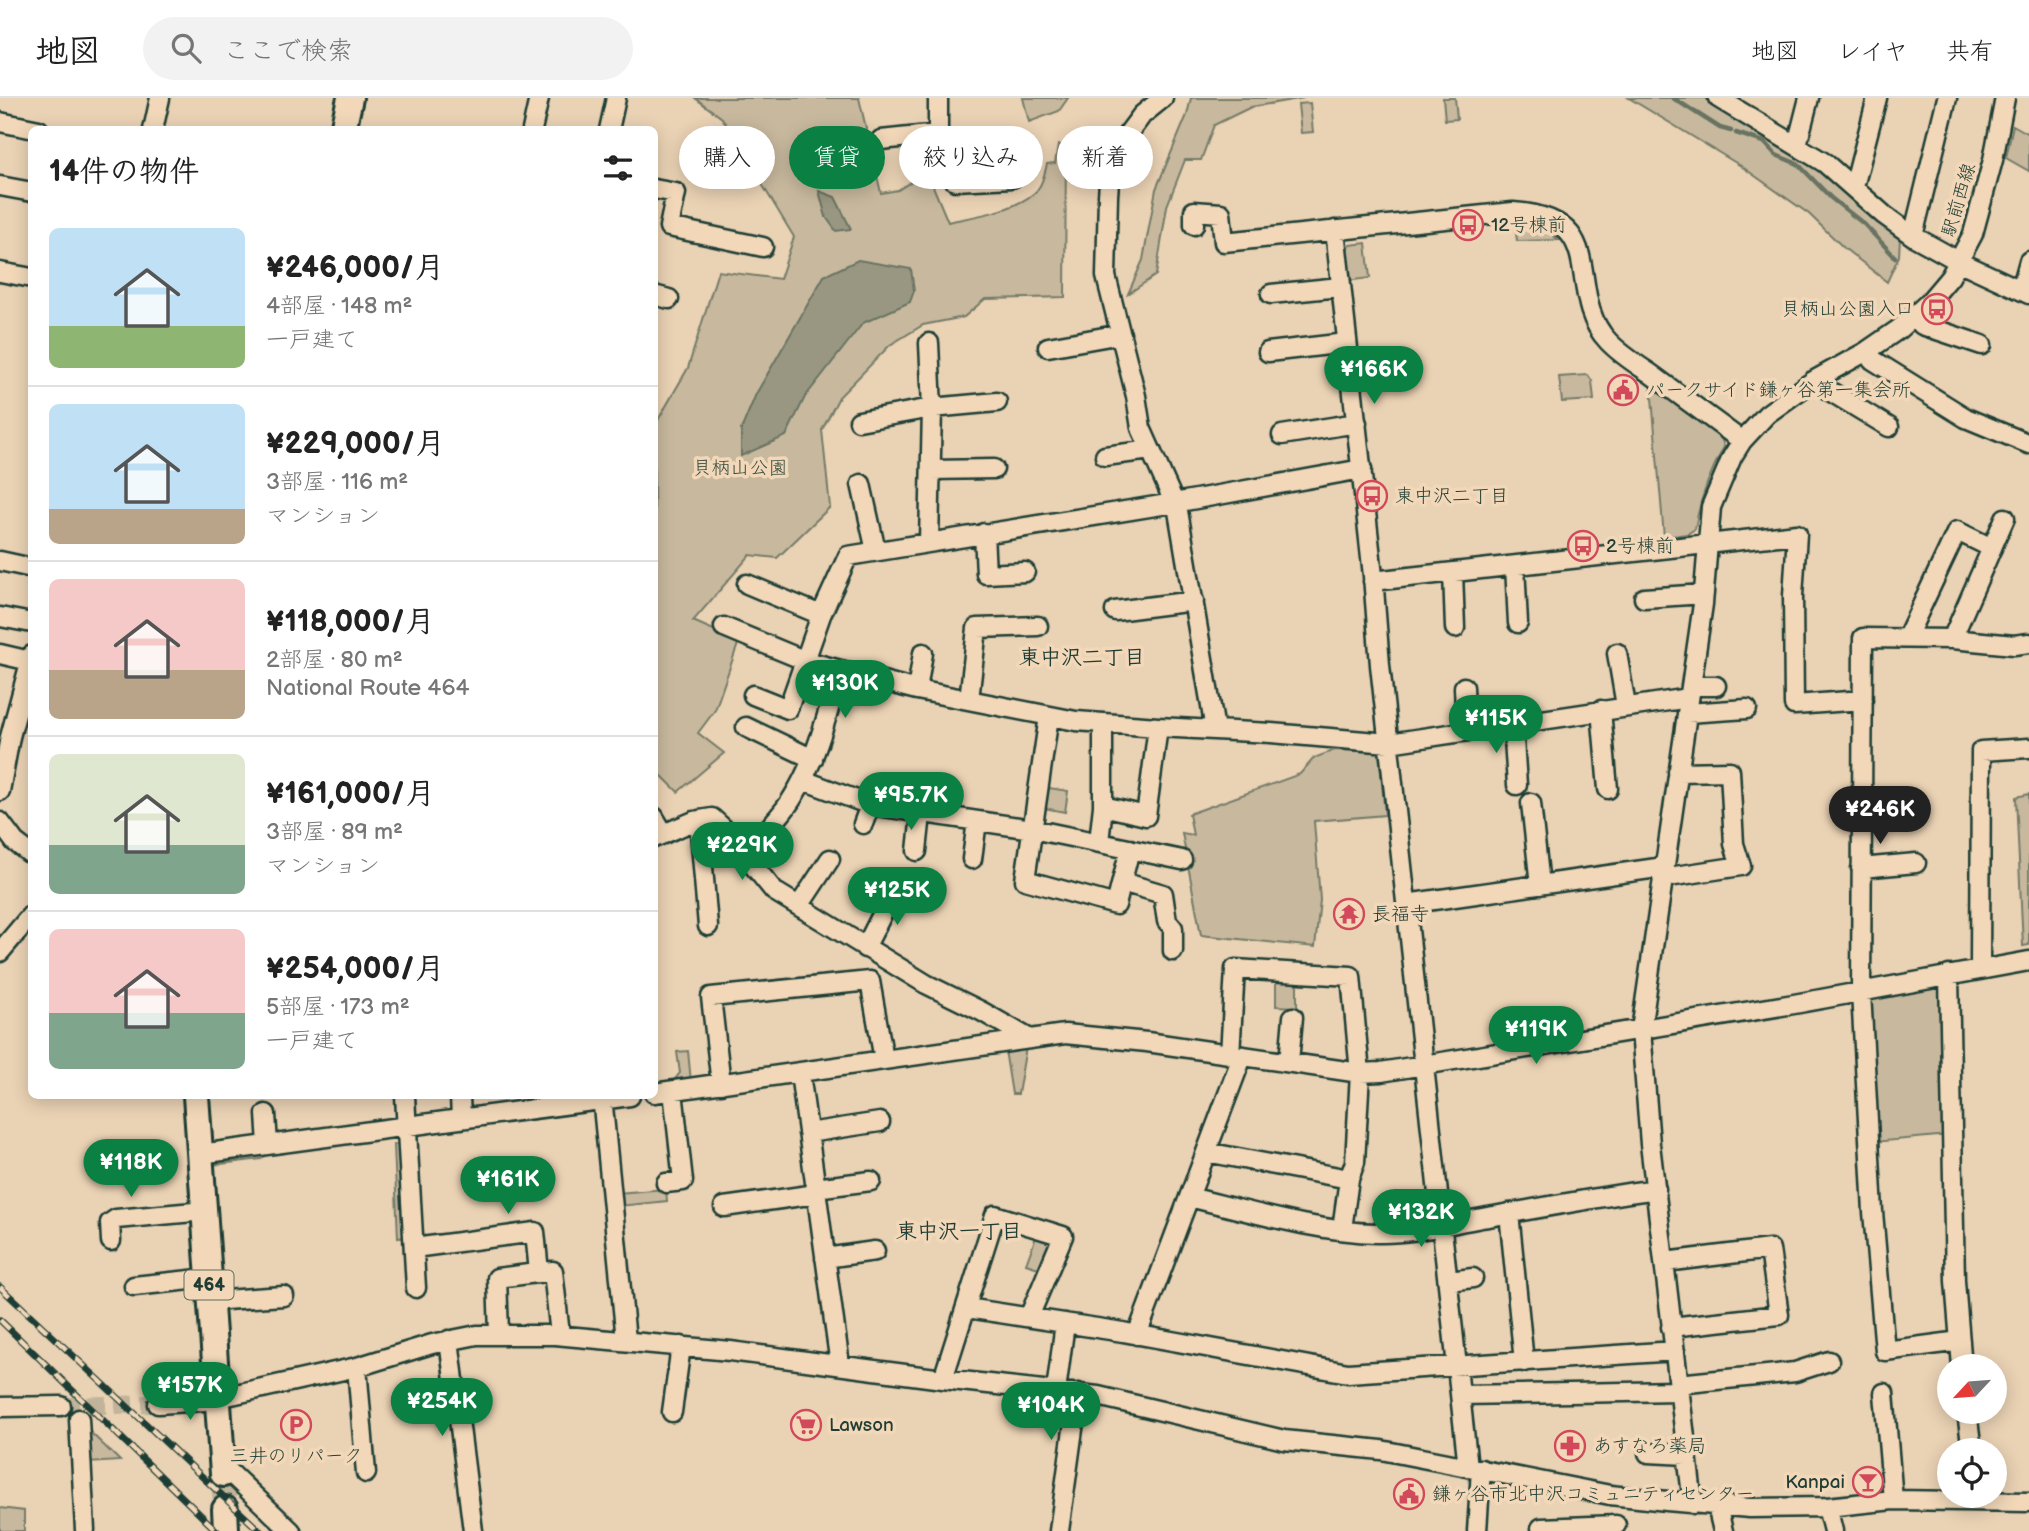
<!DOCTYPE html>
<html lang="ja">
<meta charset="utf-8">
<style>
:root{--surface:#fff;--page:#f2f2f2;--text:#222;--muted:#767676;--line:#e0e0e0;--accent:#0b8043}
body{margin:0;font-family:"Balsamiq Sans","Klee One",sans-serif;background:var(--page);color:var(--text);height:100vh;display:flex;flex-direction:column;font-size:26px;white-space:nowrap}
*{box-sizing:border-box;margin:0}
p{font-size:23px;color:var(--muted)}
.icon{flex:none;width:38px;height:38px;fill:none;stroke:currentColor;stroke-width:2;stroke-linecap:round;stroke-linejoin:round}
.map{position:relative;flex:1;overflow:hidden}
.drawer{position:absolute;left:28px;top:28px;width:630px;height:973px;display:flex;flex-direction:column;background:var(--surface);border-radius:10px;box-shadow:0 4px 18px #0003}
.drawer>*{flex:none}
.hud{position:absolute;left:679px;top:28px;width:665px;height:63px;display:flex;gap:14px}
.needle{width:46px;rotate:244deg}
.buttons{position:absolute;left:1937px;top:1256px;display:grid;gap:14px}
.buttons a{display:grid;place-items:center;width:70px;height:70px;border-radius:50%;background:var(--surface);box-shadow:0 4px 18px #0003;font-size:35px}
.price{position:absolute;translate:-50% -60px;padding:0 16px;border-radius:24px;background:var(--accent);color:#fff;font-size:23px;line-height:46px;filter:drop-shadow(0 2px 4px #0008)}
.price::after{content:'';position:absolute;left:50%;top:42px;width:21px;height:16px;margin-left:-10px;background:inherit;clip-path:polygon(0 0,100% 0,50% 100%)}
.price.selected{background:#222;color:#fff}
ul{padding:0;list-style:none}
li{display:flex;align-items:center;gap:21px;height:175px;padding:0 21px}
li+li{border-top:2px solid var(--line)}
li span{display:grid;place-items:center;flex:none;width:196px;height:140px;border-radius:10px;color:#555}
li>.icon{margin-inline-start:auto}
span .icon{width:84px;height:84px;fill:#fffc;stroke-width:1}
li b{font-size:30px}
h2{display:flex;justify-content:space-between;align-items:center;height:84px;padding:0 21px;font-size:30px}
.chip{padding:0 24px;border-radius:32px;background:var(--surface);box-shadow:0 4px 18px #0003;font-size:24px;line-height:63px}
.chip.selected{background:var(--accent);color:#fff}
header{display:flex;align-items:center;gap:42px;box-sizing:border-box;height:98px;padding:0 35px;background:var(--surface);border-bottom:2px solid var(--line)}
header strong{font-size:33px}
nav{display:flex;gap:38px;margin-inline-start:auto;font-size:24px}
.search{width:490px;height:63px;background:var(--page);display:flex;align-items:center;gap:18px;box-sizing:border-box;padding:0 24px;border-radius:38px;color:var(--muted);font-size:26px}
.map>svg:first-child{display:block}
</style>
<header>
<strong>地図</strong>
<div class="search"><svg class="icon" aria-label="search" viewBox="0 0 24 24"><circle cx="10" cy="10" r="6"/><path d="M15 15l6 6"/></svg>ここで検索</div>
<nav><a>地図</a><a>レイヤ</a><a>共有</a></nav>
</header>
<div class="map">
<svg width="2029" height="1433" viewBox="0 0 2029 1433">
<rect width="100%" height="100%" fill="#ead2b4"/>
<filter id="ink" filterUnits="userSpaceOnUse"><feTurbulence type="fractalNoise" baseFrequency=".0143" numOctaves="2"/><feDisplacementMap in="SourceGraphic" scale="14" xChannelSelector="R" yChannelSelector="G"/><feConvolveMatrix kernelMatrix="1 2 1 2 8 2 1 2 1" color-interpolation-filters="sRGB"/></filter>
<g filter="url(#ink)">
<!-- green -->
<path fill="#c8b99e" stroke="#747b69" stroke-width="2" d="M695,0H859L881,95L898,92L912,83L930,81L948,124C975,118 1011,114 1033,96C1042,89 1044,77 1047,66L1055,65L1058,47L1066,48L1065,199L985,201L964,219L923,227L890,247L839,299L822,332L830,409L777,460L750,457L693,523L739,543L715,612L698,635L724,655L678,694L655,671L654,329L688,270L718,173L780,181L794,139L722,20Z
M1023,0H1068L1059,13L1029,24Z
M1191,0H1304L1251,9L1214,27L1201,62H1185L1167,108L1156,177L1128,196L1143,162L1156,91L1187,17Z
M1443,0H1455L1457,21L1445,22Z
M1629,0H1710L1819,69L1900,139L1899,158L1887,184L1844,150L1809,116L1741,68Z
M1310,5L1313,34L1301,35L1298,6Z
M2013,27L2029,36V73L2006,60Z
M1515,126H1536L1559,142L1517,143Z
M1366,145L1370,180L1346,183L1343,156L1350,147Z
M1588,277L1592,283L1594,302L1562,304L1559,279Z
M1651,288L1721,339L1724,349C1709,376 1700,400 1695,431L1687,436L1664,439Z
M1335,652L1379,654L1385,717L1314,723L1320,802L1315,849L1201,837L1182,735L1193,737L1189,716L1300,676L1314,660Z
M1043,689L1068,693L1065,714L1039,709Z
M2029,696V847L2023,848L2016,699Z
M1276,880H1297V909L1276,908Z
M1942,885L1948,1037L1874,1044L1868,899Z
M1026,949L1018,996H1012L1005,952Z
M688,953L691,984L671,986L680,975L677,954Z
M402,1046L406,1139L398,1140L394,1047Z
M267,1056L261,1061L211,1067V1064Z
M666,1091L667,1103L619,1108L617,1095Z
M1037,1136L1051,1140L1054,1146L1042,1171L1026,1166Z
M87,1331L120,1363L88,1365Z
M0,1410L24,1413V1433H0Z"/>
<!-- water -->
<path fill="#999781" stroke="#687362" stroke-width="2" d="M819,93L835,99L851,131L836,133L826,119Z
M858,162L911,171L914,193L910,204L863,225L805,299L786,338L741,358V332L756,296L824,178Z"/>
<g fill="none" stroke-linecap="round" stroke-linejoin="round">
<!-- stream -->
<path stroke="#687362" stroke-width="4.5" d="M1673,0L1720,30L1731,33
M1736,35L1764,44L1776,57L1798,66L1831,100L1864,126L1895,159"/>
<!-- minor-tunnel -->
<path stroke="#c1b49a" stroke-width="18" stroke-dasharray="18 9" stroke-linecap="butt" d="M61,1308L158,1306"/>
<!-- highway-tunnel -->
<path stroke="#c1b49a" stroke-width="24" stroke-dasharray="24 12" stroke-linecap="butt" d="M223,1376L225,1411"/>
<!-- minor casing -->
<g stroke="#1f3d34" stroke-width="23">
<path id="minor" d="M938,0V36L950,61L955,83L1012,80L1029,66
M1163,0L1142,17L1115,53L1110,69L1108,98L1106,178L1136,298L1141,330L1178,413L1215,632
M1718,0L1825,65L1884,117L1913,138L1960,164L2029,196
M0,24L39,32
M153,32L160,0
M532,32L539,0
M609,32L616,0
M881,42L938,36
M1797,47L1809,0
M0,88L32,94
M1854,89L1877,0
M654,91L676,95L669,129L763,149
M1194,127V113L1221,115L1224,144L1513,114C1614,120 1562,194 1608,243C1620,256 1636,266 1651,276C1681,298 1712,321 1742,343
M1335,132L1373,478L1380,567L1468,1369
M1913,138L1947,0
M0,174L32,180
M2021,192L2029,163
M1271,196L1340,189
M654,197L669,201
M1915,218L1922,227L1982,247
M1048,249L1121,236
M1867,253L1873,262L1966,320L2029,346
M1268,254L1346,245
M1813,283L1889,329
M859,323L932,310L997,304
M1282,337L1357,325
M1105,358L1151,352
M931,372L994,371
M861,386L876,453
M984,435L986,476L1025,474
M929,444L932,310L929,245
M0,463L32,470
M1515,468L1518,525
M1453,474L1455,530
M1373,483L1797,436L1793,498L1794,607L1863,602
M747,486L821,517
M1644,500L1704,496
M1115,513L1194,503
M0,519L32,525
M724,529L806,563L917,592L1076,623L1158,629L1271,635L1389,645L1689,600
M1907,539L1957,433L1992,450
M1952,541L2005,420
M1617,555L1626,608
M0,556L30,563
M1691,588H1716
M1464,589L1466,633
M917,592L923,555
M753,597L788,611L821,517L848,458L1174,405L1362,371
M969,602L977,530L1038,528
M1601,612L1608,691
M1687,615L1747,611
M1049,618L1025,782L1116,807L1130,751
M1513,626L1517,687
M746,629L813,661
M803,682L870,707L1032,731L1182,762
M0,693L10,639L32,557
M1531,705L1540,787
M1103,708L1146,718L1158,629
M654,719L664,736
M699,722L708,828
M0,724L15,744L32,757
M863,726L870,707
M654,740L694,723L712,720L723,730L774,793L926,886L981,913L1030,941
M1099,744L1103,708V625
M917,753L921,716
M744,757C760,738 781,720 793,699C817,661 827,616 840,573
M972,761L977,723
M1861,770L1916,765
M1662,780L1741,768L1734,746L1730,673L1678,674
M1122,784L1163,796L1167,823L1173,830V853
M1406,806L1664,769
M799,808L830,761
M865,850L895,791
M0,854L32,816
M1980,872L1981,653L2029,650
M1949,877L1955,1183L1962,1269
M1230,957L1235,871L1351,878L1360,975L1355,1064L1349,1081L1342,1131
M1289,964L1293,919
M800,975L840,1267
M721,986L711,899L870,883L884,962
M654,995L1065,936L1147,944L1360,975L1381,974L1794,906L2029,863
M405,998L416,1190
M460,998L461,1021
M602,998L626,1242
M266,1016L268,1047
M808,1035L880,1024
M1206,1054L1349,1081
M200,1056L630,998
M666,1085L683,1083L673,993
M815,1090L871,1083
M1189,1099C1248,1113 1317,1134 1377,1135C1413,1136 1447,1126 1482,1120C1540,1110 1598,1099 1656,1091
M724,1109L816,1096
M1509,1115L1524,1264
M111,1143L110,1125L116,1121L205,1113
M414,1150L535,1134L539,1174
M825,1160L875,1153
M1665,1164L1770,1151L1779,1217L1671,1229
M1449,1183L1473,1180
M134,1188L209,1180
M210,1203L284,1198
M967,1210L1123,1234L1348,1275L1675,1253
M499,1235L497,1180L553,1173L560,1237
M1137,1237L1242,959
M449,1242L473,1433
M1960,1243L1885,1253L1873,1114L1861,894L1863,540L1952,541L2014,547L2029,545
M357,1269L366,1375
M943,1281L995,1117L1063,1138L1029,1219
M1678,1286L1795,1274L1829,1263
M1056,1293L1065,1225
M1884,1295L1893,1402
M1461,1297L1678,1293
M158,1306L204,1303L357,1269L432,1246L477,1237H555L730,1253L943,1281L1098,1298L1284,1342L1381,1352L1610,1397L1667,1403L1750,1410L1827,1409L1893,1402L2029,1404
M0,1309L61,1308
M672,1314L681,1248
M1967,1314L1972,1353
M79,1321L85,1432
M1648,1355L1687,1357
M222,1367L291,1433
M1693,1406L1650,1046L1641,932L1703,506L1711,409L1732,359L1742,343L1767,316L1813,283L1867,253L1899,231L1928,205L1950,179L1973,136L1993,62L2005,0
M1717,1408L1723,1433
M1827,1409L1833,1433
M1541,1430L1616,1427
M1059,1433L1078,1295
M1477,1433L1481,1371"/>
</g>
<!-- highway casing -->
<g stroke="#1f3d34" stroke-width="30">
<path id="highway" d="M343,32L350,0
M196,998L223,1376
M225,1411L226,1431"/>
</g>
<!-- minor -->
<use href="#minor" stroke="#f2d8b9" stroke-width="18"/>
<!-- highway -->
<use href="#highway" stroke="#f2d8b9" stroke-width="24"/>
<!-- rail casing -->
<g stroke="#1f3d34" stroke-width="7">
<path id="rail" d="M0,1189L260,1433
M0,1222L217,1433"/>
</g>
<!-- rail -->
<use href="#rail" stroke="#f2d8b9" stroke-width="4.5" stroke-dasharray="13" stroke-linecap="butt"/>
</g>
</g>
<!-- icons -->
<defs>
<g id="bus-ring" transform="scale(1.575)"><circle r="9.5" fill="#f2d8b9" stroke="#d1495b" stroke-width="1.5"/><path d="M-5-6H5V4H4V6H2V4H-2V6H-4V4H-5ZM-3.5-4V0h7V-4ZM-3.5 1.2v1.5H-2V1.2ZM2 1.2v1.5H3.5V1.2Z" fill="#d1495b"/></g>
<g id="civic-ring" transform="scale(1.575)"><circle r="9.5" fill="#f2d8b9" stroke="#d1495b" stroke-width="1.5"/><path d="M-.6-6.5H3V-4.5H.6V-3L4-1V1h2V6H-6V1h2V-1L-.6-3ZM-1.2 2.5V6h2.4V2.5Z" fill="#d1495b"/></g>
<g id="temple-ring" transform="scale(1.575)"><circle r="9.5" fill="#f2d8b9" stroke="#d1495b" stroke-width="1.5"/><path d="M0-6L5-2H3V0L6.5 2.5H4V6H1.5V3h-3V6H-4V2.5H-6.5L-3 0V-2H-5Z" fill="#d1495b"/></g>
<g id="parking-ring" transform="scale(1.575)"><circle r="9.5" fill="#f2d8b9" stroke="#d1495b" stroke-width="1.5"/><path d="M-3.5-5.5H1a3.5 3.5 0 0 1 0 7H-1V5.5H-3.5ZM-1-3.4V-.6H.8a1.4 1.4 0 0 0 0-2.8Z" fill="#d1495b"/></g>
<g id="supermarket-ring" transform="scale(1.575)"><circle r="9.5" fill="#f2d8b9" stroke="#d1495b" stroke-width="1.5"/><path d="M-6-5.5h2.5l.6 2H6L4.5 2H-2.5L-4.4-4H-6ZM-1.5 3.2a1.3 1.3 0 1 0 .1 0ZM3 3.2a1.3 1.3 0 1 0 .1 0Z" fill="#d1495b"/></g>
<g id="pharmacy-ring" transform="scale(1.575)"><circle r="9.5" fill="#f2d8b9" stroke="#d1495b" stroke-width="1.5"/><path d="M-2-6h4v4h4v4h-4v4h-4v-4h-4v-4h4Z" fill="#d1495b"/></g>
<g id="bar-ring" transform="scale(1.575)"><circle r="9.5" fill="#f2d8b9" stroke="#d1495b" stroke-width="1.5"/><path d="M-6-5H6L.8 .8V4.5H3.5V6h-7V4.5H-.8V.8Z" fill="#d1495b"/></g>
</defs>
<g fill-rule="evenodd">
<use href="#bus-ring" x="1468" y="127"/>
<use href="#bus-ring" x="1937" y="211"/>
<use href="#civic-ring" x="1623" y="292"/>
<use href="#bus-ring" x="1372" y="398"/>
<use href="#bus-ring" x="1583" y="448"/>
<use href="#temple-ring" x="1349" y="816"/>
<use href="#parking-ring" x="296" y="1327"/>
<use href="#supermarket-ring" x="806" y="1327"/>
<use href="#pharmacy-ring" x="1570" y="1348"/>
<use href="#bar-ring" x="1868" y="1384"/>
<use href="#civic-ring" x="1409" y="1396"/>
</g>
<g text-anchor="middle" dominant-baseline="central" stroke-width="7" stroke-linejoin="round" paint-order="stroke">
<!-- shield labels -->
<rect fill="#f2d8b9" stroke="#5e6c5c" stroke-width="2" x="184.5" y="1172.5" width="49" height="29" rx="5"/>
<g font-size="18" font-weight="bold" fill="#1f3d34">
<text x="209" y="1187">464</text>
</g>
<!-- street labels -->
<g font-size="19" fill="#1f3d34" stroke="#f2d8b9">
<text transform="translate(1959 102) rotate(-73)">駅前西線</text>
</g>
<!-- poi labels -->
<g font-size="19" fill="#1f3d34" stroke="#f2d8b9" text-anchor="start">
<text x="1491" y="127">12号棟前</text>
<text x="1914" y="211" text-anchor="end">貝柄山公園入口</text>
<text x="1646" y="292">パークサイド鎌ヶ谷第一集会所</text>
<text x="1395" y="398">東中沢二丁目</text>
<text x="1606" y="448">2号棟前</text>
<text x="1372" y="816">長福寺</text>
<text x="829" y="1327">Lawson</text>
<text x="1593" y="1348">あすなろ薬局</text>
<text x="296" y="1358" text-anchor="middle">三井のリパーク</text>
<text x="1845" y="1384" text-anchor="end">Kanpai</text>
<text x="1432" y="1396">鎌ヶ谷市北中沢コミュニティセンター</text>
</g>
<!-- park labels -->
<g font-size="19" fill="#30493f" stroke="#f2d8b9">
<text x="740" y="370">貝柄山公園</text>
</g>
<!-- neighbourhood labels -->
<g font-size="21" font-weight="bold" fill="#1f3d34" stroke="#f2d8b9">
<text x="1082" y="559">東中沢二丁目</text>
<text x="959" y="1133">東中沢一丁目</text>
</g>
</g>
</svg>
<div class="buttons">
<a><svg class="needle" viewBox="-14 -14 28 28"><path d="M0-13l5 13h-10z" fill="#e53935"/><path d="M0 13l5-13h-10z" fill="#767676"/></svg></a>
<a><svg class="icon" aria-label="locate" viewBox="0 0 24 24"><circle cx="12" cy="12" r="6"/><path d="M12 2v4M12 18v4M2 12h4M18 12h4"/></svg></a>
</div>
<b class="price" style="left:1374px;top:308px">¥166K</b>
<b class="price" style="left:845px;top:622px">¥130K</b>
<b class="price" style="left:1496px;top:657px">¥115K</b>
<b class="price" style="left:911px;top:734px">¥95.7K</b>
<b class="price selected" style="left:1880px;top:748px">¥246K</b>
<b class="price" style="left:742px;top:784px">¥229K</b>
<b class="price" style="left:897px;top:829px">¥125K</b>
<b class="price" style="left:1536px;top:968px">¥119K</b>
<b class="price" style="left:131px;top:1101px">¥118K</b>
<b class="price" style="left:508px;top:1118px">¥161K</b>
<b class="price" style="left:1421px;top:1151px">¥132K</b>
<b class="price" style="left:190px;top:1324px">¥157K</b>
<b class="price" style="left:442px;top:1340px">¥254K</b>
<b class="price" style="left:1051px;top:1344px">¥104K</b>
<div class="hud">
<a class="chip">購入</a>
<a class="chip selected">賃貸</a>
<a class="chip">絞り込み</a>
<a class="chip">新着</a>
</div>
<section class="drawer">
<h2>14件の物件<svg class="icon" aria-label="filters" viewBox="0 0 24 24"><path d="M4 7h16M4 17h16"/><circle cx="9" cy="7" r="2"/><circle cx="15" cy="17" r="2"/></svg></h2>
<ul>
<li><span style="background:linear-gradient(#bfe0f5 70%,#8fb573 0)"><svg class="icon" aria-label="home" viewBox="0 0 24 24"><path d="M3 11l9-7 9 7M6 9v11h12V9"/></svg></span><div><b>¥246,000/月</b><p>4部屋 · 148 m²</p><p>一戸建て</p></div></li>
<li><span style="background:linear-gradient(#bfe0f5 75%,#b9a48a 0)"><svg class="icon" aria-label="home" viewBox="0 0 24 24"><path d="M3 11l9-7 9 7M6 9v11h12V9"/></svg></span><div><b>¥229,000/月</b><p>3部屋 · 116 m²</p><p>マンション</p></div></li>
<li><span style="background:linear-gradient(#f6c9c9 65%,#b9a48a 0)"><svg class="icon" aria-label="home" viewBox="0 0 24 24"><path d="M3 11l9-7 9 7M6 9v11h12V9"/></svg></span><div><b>¥118,000/月</b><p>2部屋 · 80 m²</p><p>National Route 464</p></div></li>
<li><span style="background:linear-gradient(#dfe7d0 65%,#7fa58c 0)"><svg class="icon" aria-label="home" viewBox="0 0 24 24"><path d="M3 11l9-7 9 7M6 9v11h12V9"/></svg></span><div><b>¥161,000/月</b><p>3部屋 · 89 m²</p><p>マンション</p></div></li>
<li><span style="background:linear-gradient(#f6c9c9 60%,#7fa58c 0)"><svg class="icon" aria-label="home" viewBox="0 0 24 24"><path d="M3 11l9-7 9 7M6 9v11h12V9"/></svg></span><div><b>¥254,000/月</b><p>5部屋 · 173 m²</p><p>一戸建て</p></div></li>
</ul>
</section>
</div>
